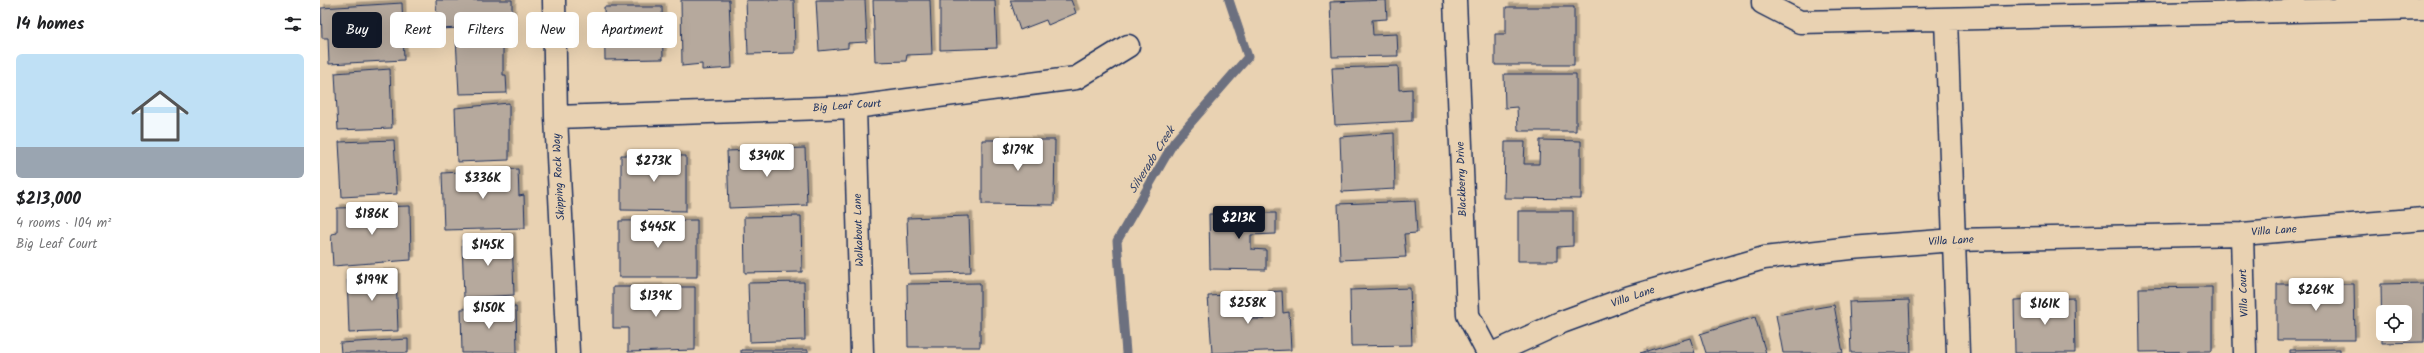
<!DOCTYPE html>
<meta charset="utf-8">
<style>
:root{--surface:#fff;--page:#f6f6f6;--text:#202124;--muted:#757577;--line:#e0e0e0;--accent:#111827}
body{margin:0;font-family:Kalam,sans-serif;background:var(--page);color:var(--text);height:100vh;display:flex;flex-direction:column;font-size:15px;white-space:nowrap}
*{box-sizing:border-box;margin:0}
p{font-size:13px;color:var(--muted)}
.icon{flex:none;width:22px;height:22px;fill:none;stroke:currentColor;stroke-width:2;stroke-linecap:round;stroke-linejoin:round}
.map{position:relative;flex:1;overflow:hidden}
.sheet{display:flex;flex-direction:column;background:var(--surface);width:320px}
.sheet>*{flex:none}
.guide{position:absolute;left:12px;top:12px;width:380px;height:36px;display:flex;gap:8px}
.controls{position:absolute;left:2056px;top:305px;display:grid;gap:8px}
.controls a{display:grid;place-items:center;width:36px;height:36px;border-radius:6px;background:var(--surface);box-shadow:0 4px 16px #0002;font-size:20px}
.price{position:absolute;translate:-50% -34px;padding:0 9px;border-radius:4px;background:#fff;color:#222;font-size:13px;line-height:26px;filter:drop-shadow(0 1px 2px #0008)}
.price::after{content:'';position:absolute;left:50%;top:24px;width:12px;height:9px;margin-left:-6px;background:inherit;clip-path:polygon(0 0,100% 0,50% 100%)}
.price.active{background:var(--accent);color:#fff}
ul{padding:0;list-style:none}
li{display:grid;align-content:center;gap:8px;height:212px;padding:0 16px}
li+li{border-top:1px solid var(--line)}
li span{display:grid;place-items:center;height:124px;border-radius:6px;color:#555}
li>.icon{margin-inline-start:auto}
span .icon{width:72px;height:72px;fill:#fffc;stroke-width:1}
li b{font-size:17px}
h2{display:flex;justify-content:space-between;align-items:center;height:48px;padding:0 16px;font-size:17px}
.tag{padding:0 14px;border-radius:6px;background:var(--surface);box-shadow:0 4px 16px #0002;font-size:14px;line-height:36px}
.tag.active{background:var(--accent);color:#fff}
main{display:flex;flex:1;min-height:0}
.map>svg:first-child{display:block}
</style>
<main>
<section class="sheet">
<h2>14 homes<svg class="icon" aria-label="filters" viewBox="0 0 24 24"><path d="M4 7h16M4 17h16"/><circle cx="9" cy="7" r="2"/><circle cx="15" cy="17" r="2"/></svg></h2>
<ul>
<li><span style="background:linear-gradient(#bfe0f5 75%,#9aa5b1 0)"><svg class="icon" aria-label="home" viewBox="0 0 24 24"><path d="M3 11l9-7 9 7M6 9v11h12V9"/></svg></span><div><b>$213,000</b><p>4 rooms · 104 m²</p><p>Big Leaf Court</p></div></li>
</ul>
</section>
<div class="map">
<svg width="2104" height="353" viewBox="0 0 2104 353">
<defs>
<filter id="shadow"><feDropShadow dx="3.5" dy="-3.5" stdDeviation="0" flood-color="#0004"/></filter>
</defs>
<rect width="100%" height="100%" fill="#e9d2b2"/>
<filter id="ink" filterUnits="userSpaceOnUse"><feTurbulence type="fractalNoise" baseFrequency=".025" numOctaves="2"/><feDisplacementMap in="SourceGraphic" scale="8" xChannelSelector="R" yChannelSelector="G"/><feConvolveMatrix kernelMatrix="1 2 1 2 8 2 1 2 1" color-interpolation-filters="sRGB"/></filter>
<g filter="url(#ink)">
<g fill="none" stroke-linecap="round" stroke-linejoin="round">
<!-- stream -->
<path stroke="#6c6f7f" stroke-width="9" d="M806,353L797,241L854,142L928,57L909,0"/>
</g>
<!-- building -->
<path fill="#b6a99d" stroke="#1b2f5e" fill-rule="evenodd" filter="url(#shadow)" d="M116,0H192V26L117,29Z
M361,0H409L412,68L382,70V64L362,66Z
M426,0H474L475,53L428,54Z
M496,0H545L547,42L528,43V48L499,51Z
M553,0H610L612,54L587,55L586,61L555,62Z
M620,0H675L677,48L620,50Z
M690,0H751L756,13L728,25L726,20L700,30Z
M1066,0L1067,19L1052,20L1053,35L1077,34L1078,56L1012,57L1010,2Z
M82,3L84,60L9,64L8,38H2L1,8Z
M284,7H342L343,59L285,60Z
M1186,7H1254V65H1175V34H1186Z
M183,37V75H186L187,93L139,94L136,38Z
M1078,66L1079,90L1092,89V121L1015,125L1012,68Z
M70,69L72,128L18,130L15,73Z
M1184,74H1256V131H1198L1197,107L1185,108Z
M189,103V160L137,162L135,108Z
M1074,133L1075,189L1022,192L1020,137Z
M74,140L77,194L22,197L19,142Z
M662,140H735L734,205L662,204Z
M1220,140L1261,141V199L1184,198L1185,142H1205L1204,164H1219Z
M485,148L487,205L409,208L407,151Z
M301,155L366,156V211L301,210Z
M198,169L199,196L204,195L205,228L124,230L122,173Z
M1095,201L1097,233L1084,234L1086,257L1020,260L1018,204Z
M90,206L91,260L13,266L11,234L17,233V208Z
M1198,211H1253V246L1237,247V261H1198Z
M956,213V234L931,235V249L946,250V270L890,269L889,214Z
M481,216L482,272L425,273L424,217Z
M649,216L651,272L589,274L587,218Z
M377,220V277H299V221Z
M192,236L194,295L144,298L142,240Z
M76,272L78,331L29,333L27,274Z
M484,282L485,340L430,342L428,283Z
M660,283V347H588L587,284Z
M2104,283V342L2062,343L2061,284ZM2063,312H2085V334H2063Z
M1957,284H2034L2035,340H1957Z
M293,287H375V350L308,352V328H293Z
M1892,287V351L1820,352L1819,288Z
M1090,288L1092,345L1031,346L1030,290Z
M962,291L963,313L969,312L971,350L892,353L888,296L926,294L927,319H945L944,292Z
M1754,298L1755,353H1695L1694,300Z
M1589,300L1591,353H1531L1529,302Z
M1514,305L1523,353H1463L1456,315Z
M196,307L197,353H142L141,309Z
M1435,317L1446,353H1386L1380,334Z
M1370,338L1375,353H1320Z
M88,339V353H21L20,343Z
M2020,349V353H1970V350Z
M421,350H488V353H421Z"/>
<g fill="none" stroke-linecap="round" stroke-linejoin="round">
<!-- minor casing -->
<g stroke="#1b2f5e" stroke-width="25">
<path id="minor" d="M234,0L236,117L248,353
M1135,0L1148,315L1168,353
M1443,0V3L1480,22L2104,8
M1626,19L1638,353
M535,107L542,353
M236,117L535,107L756,78L808,46
M1922,234L1925,353
M1174,353L1242,322L1310,297L1444,258L1531,248L1634,240L1922,234L2104,219"/>
</g>
<!-- minor -->
<use href="#minor" stroke="#e9d2b2" stroke-width="22"/>
</g>
</g>
<g text-anchor="middle" dominant-baseline="central" stroke-width="3.5" stroke-linejoin="round" paint-order="stroke">
<!-- street labels -->
<g font-size="11" fill="#1b2f5e" stroke="#e9d2b2">
<text transform="translate(527 106) rotate(-4)">Big Leaf Court</text>
<text transform="translate(239 177) rotate(-93)">Skipping Rock Way</text>
<text transform="translate(1142 179) rotate(-92)">Blackberry Drive</text>
<text transform="translate(539 230) rotate(-92)">Walkabout Lane</text>
<text transform="translate(1954 231) rotate(-4)">Villa Lane</text>
<text transform="translate(1631 241) rotate(-3)">Villa Lane</text>
<text transform="translate(1924 293) rotate(-92)">Villa Court</text>
<text transform="translate(1313 297) rotate(-19)">Villa Lane</text>
</g>
<!-- water labels -->
<g font-size="12" font-style="italic" fill="#364469" stroke="#e9d2b2">
<text transform="translate(832 160) rotate(-58)">Silverado Creek</text>
</g>
</g>
</svg>
<div class="controls">
<a><svg class="icon" aria-label="locate" viewBox="0 0 24 24"><circle cx="12" cy="12" r="6"/><path d="M12 2v4M12 18v4M2 12h4M18 12h4"/></svg></a>
</div>
<b class="price" style="left:698px;top:172px">$179K</b>
<b class="price" style="left:447px;top:178px">$340K</b>
<b class="price" style="left:334px;top:183px">$273K</b>
<b class="price" style="left:163px;top:200px">$336K</b>
<b class="price" style="left:52px;top:236px">$186K</b>
<b class="price active" style="left:919px;top:240px">$213K</b>
<b class="price" style="left:338px;top:249px">$445K</b>
<b class="price" style="left:168px;top:267px">$145K</b>
<b class="price" style="left:52px;top:302px">$199K</b>
<b class="price" style="left:1996px;top:312px">$269K</b>
<b class="price" style="left:336px;top:318px">$139K</b>
<b class="price" style="left:928px;top:325px">$258K</b>
<b class="price" style="left:1725px;top:326px">$161K</b>
<b class="price" style="left:169px;top:330px">$150K</b>
<div class="guide">
<a class="tag active">Buy</a>
<a class="tag">Rent</a>
<a class="tag">Filters</a>
<a class="tag">New</a>
<a class="tag">Apartment</a>
</div>
</div>
</main>
